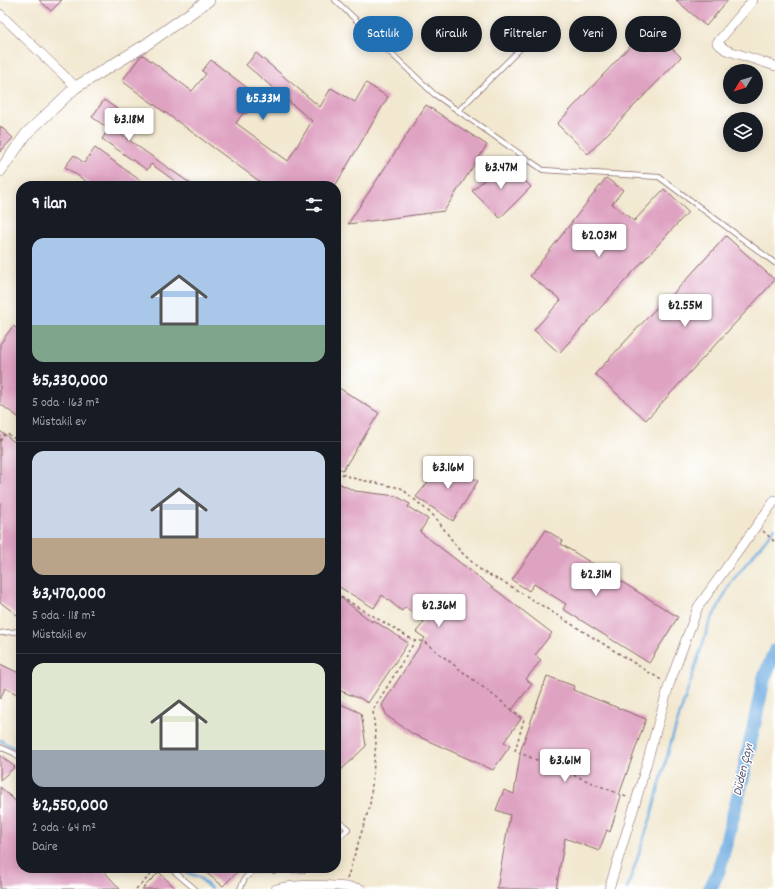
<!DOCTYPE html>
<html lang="tr">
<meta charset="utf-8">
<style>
:root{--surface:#171b24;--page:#242831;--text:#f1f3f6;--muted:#9ea1a6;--line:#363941;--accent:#1f6fb2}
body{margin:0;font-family:Dekko,sans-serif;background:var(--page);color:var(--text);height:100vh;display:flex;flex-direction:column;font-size:15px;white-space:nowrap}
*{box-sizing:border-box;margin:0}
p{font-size:13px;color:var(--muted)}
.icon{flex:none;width:22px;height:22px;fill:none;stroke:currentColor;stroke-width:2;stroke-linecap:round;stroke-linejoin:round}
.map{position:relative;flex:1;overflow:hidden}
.sheet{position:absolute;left:16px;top:181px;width:325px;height:692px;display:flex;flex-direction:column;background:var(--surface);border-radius:16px;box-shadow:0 2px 10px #0003}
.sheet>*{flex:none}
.top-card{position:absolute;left:353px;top:16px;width:362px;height:36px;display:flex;gap:8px}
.needle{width:26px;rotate:232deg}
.controls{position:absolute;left:723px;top:64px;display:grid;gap:8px}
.controls a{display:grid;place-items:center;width:40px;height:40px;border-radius:50%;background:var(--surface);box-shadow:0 2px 10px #0003;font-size:20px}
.price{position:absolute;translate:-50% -34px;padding:0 9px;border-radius:4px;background:#fff;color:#222;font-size:13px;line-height:26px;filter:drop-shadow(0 1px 2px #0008)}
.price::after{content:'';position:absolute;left:50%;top:24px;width:12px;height:9px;margin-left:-6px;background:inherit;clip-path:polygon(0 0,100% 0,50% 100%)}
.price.selected{background:var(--accent);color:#fff}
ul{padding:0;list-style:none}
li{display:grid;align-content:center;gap:8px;height:212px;padding:0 16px}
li+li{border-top:1px solid var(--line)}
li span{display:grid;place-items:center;height:124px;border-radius:12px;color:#555}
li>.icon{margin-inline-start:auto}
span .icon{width:72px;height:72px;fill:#fffc;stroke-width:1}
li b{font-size:17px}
h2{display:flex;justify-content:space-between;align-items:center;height:48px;padding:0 16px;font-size:17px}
.chip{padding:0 14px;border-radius:18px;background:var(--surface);box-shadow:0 2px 10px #0003;font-size:14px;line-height:36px}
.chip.selected{background:var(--accent);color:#fff}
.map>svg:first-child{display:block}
</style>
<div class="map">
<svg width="775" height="889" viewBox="0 0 775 889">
<rect width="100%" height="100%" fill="#fff"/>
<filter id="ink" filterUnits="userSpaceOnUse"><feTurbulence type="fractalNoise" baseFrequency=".025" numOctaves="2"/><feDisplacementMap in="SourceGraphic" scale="8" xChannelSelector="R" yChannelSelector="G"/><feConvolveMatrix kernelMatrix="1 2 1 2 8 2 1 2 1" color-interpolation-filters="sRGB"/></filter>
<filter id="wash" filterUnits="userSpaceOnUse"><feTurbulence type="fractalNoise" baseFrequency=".012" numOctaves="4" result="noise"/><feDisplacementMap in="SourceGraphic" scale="16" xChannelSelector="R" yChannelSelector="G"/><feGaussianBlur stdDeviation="0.9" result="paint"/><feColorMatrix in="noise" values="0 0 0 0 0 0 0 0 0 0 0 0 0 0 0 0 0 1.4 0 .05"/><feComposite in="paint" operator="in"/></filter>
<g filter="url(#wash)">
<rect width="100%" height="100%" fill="#f2e8d0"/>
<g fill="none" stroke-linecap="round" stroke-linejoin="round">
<!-- stream -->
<path stroke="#6eace0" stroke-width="2.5" d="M0,740L21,752
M179,868L180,870L199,877L211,889
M627,889L651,817L671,742L709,624L732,581L775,528"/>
<!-- river -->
<path stroke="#6eace0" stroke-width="14" d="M710,889L719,870L742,781L764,678L775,651"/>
</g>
<g id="blocks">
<!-- building -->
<path fill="#dfa3c2" d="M39,0H62L51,11Z
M676,0H728L706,26Z
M649,26L681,57L588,154L557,124Z
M256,53L320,107L331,88L355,102L366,83L388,97L335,186H266L122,81L140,57L143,55L192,91L206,74L202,71L211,60L259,97L246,114L244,112L236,123L288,161L312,121L246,65Z
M104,100L127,116L116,131L194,186H182L151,164L147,170L102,139L109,129L92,117Z
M426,105L487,145L444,211L348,224Z
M0,126L13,138L0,152Z
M95,148L148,186H93L65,167L74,155L84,163Z
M502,164L514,176L517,173L531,187L500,218L472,191Z
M606,178L623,190L612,204L634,221L664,189L688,212L559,353L534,330L561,300L530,276Z
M726,236L775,280L646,420L595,374L660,304L662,306Z
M13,326L21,331V419L0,404V344Z
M339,388L379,413L343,470L336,467V392Z
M0,431L21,447V614L17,615L0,602Z
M446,460L478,481L453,521L416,497Z
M336,482L355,491L396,496L410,504L408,507L428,519L420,532L552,633L535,655L541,660L526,679L532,684L511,711L521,719L504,742L510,746L493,770L413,734L387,716L382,705L425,638L416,632L424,622L405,607L402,611L382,595L374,608L336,585Z
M546,530L563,541L561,544L678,617L649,663L563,609L566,604L534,584L529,591L512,580Z
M336,594L372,622L373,620L408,643L368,703L358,697V698L336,689Z
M0,664L21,674V696L5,688L0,699Z
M547,676L574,686L573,690L646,719L619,795L621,796L610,832L607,830L599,851L565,838L556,889H497L510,815L496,810L504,790L514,794L521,749Z
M336,702L361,713L366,746L336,775Z
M0,755L15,767L0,780Z
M0,787L21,806V868H101L120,889H0Z
M200,868H241L223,886Z
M159,872L176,889H142Z"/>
</g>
</g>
<g filter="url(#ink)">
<use href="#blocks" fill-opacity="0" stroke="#856565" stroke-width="1"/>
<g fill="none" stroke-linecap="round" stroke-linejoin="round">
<!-- service casing -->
<g stroke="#856565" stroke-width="6">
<path id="service" d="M335,0L434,94L543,170L659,177L775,263
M458,111L545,24
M0,633L21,631
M0,747L14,753L21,759
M336,818L348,829L336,840
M170,868L195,889
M252,871L304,870L306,868
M240,889L245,878L256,868"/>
</g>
<!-- minor casing -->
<g stroke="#856565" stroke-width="10">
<path id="minor" d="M753,0L717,43L726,50L775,66
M0,14L76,87
M276,889C297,883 339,885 361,889
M609,889L636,801L669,685L698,607L775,500"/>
</g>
<!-- tertiary casing -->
<g stroke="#856565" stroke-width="12">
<path id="tertiary" d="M0,171L27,133L76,87L144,46L209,0"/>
</g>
<!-- path -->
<path stroke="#856565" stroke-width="1.5" stroke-dasharray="3 3" stroke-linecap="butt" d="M0,441L6,433L21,443
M336,472L356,479L401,488L435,517L460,551L483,572L507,584L663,681
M763,531L775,542
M336,594L415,641H423L524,719L515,751L629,798
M347,879L370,805L376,743L373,710L415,641
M136,889L158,868"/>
<!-- service -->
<use href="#service" stroke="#fff" stroke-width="4.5"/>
<!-- minor -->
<use href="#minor" stroke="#fff" stroke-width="9"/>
<!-- tertiary -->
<use href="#tertiary" stroke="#fff" stroke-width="11"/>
</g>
</g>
<g text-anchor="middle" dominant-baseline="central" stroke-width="3" stroke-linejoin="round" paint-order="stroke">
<!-- water labels -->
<g font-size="13" font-style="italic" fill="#585773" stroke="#fff">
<text transform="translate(744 770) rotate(-77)">Düden Çayı</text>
</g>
</g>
</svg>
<div class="controls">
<a><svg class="needle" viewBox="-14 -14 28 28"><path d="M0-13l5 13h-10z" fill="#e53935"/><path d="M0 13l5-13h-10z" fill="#9ea1a6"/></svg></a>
<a><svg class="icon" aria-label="layers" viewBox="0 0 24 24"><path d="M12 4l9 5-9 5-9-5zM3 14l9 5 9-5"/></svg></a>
</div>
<b class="price selected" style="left:263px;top:121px">₺5.33M</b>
<b class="price" style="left:129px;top:142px">₺3.18M</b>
<b class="price" style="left:501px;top:190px">₺3.47M</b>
<b class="price" style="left:599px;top:258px">₺2.03M</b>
<b class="price" style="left:685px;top:328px">₺2.55M</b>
<b class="price" style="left:448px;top:490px">₺3.16M</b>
<b class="price" style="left:596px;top:597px">₺2.31M</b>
<b class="price" style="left:439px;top:628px">₺2.36M</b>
<b class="price" style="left:565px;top:783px">₺3.61M</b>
<div class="top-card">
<a class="chip selected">Satılık</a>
<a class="chip">Kiralık</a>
<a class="chip">Filtreler</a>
<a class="chip">Yeni</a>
<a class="chip">Daire</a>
</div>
<section class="sheet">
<h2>9 ilan<svg class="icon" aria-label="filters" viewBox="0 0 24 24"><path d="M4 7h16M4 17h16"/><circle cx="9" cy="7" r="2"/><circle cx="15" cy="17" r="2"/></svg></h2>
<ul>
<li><span style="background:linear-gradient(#a9c7e8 70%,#7fa58c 0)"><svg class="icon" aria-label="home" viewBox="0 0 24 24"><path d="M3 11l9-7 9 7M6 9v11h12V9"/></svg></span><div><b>₺5,330,000</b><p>5 oda · 163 m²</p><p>Müstakil ev</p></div></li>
<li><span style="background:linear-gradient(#c9d6e8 70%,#b9a48a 0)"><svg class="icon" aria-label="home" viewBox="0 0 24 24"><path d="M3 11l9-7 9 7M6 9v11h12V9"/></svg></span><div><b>₺3,470,000</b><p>5 oda · 118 m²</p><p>Müstakil ev</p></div></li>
<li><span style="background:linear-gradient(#dfe7d0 70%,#9aa5b1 0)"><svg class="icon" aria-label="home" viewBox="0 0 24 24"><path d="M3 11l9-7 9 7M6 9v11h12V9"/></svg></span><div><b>₺2,550,000</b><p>2 oda · 64 m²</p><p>Daire</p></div></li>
</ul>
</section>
</div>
